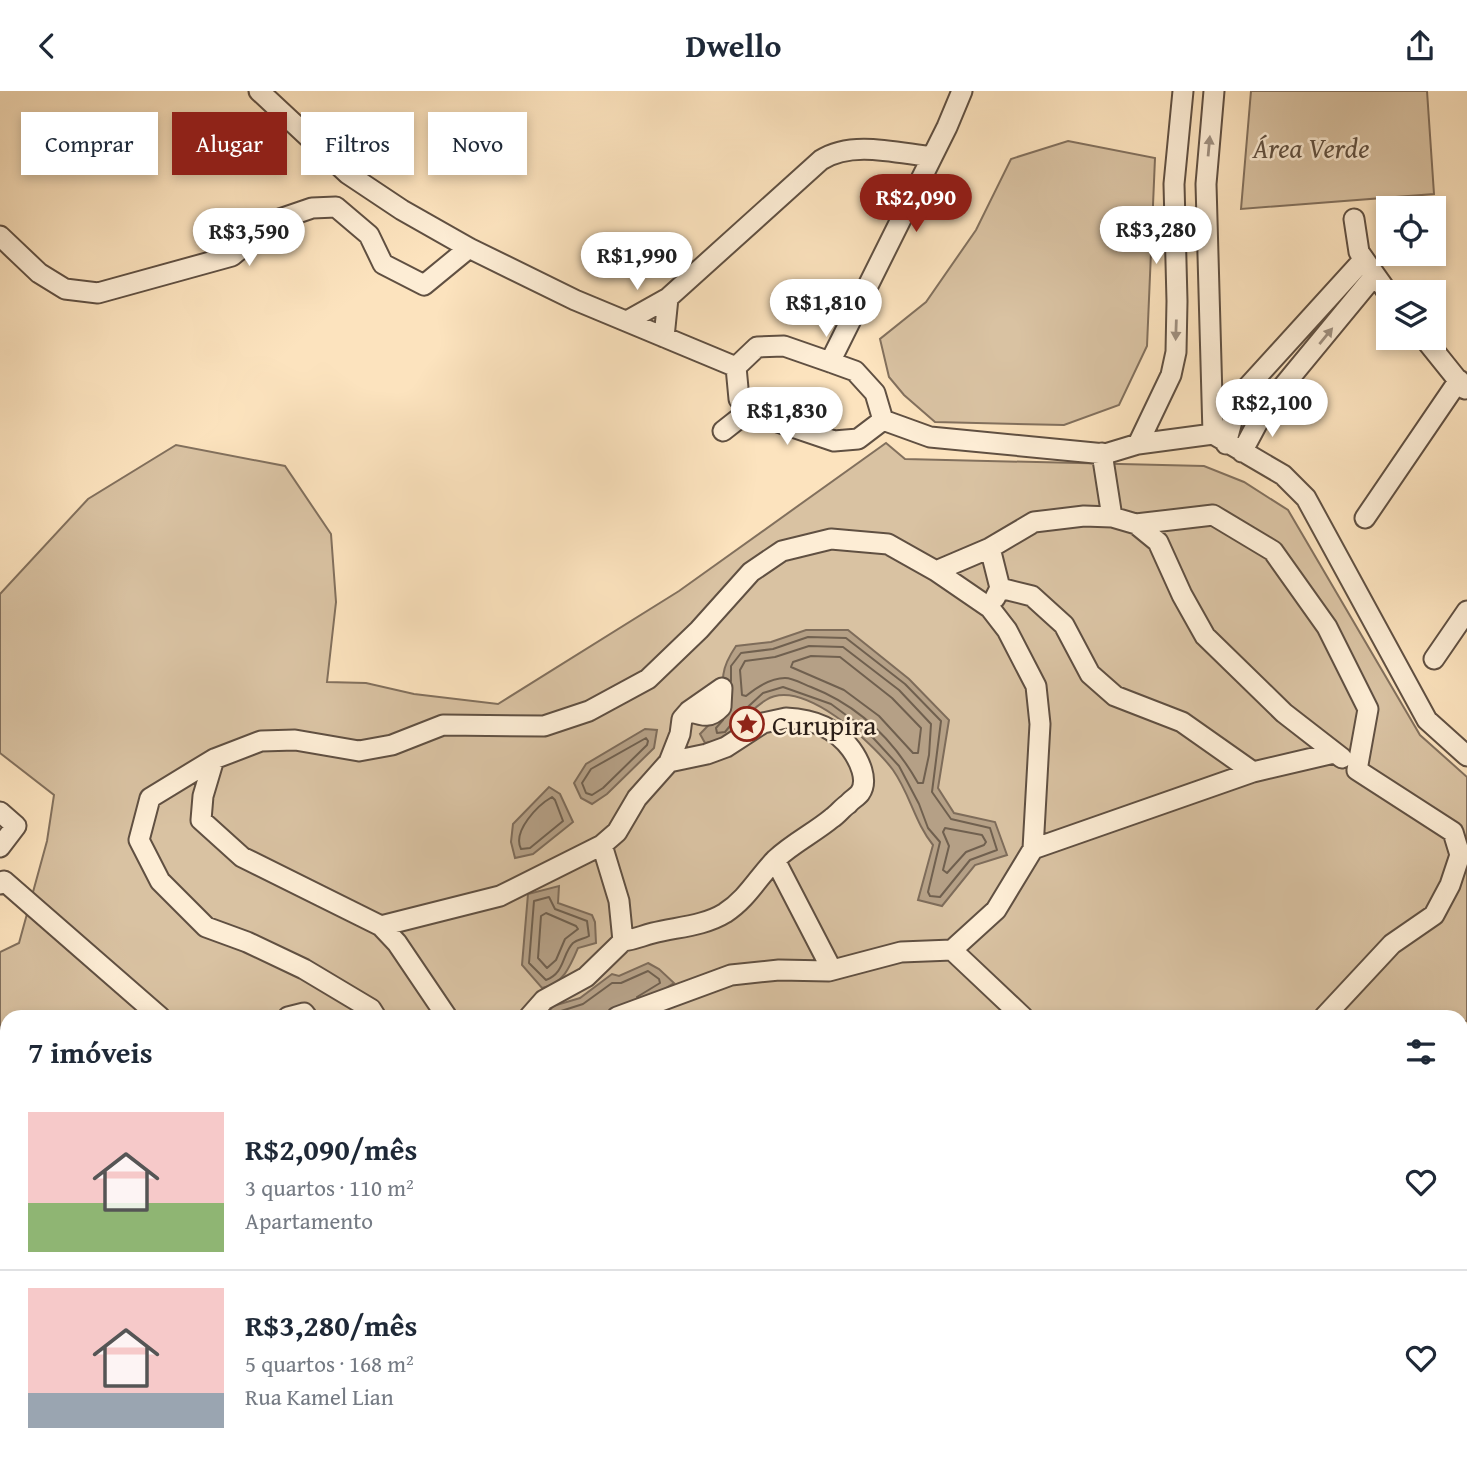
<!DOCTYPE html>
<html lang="pt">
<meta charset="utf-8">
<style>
:root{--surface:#fff;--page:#f2f2f3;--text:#1f2937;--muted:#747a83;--line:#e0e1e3;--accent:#8f2418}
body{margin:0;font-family:"Gentium Book Plus",serif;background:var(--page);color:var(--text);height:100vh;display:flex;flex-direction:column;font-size:26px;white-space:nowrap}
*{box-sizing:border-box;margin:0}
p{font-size:23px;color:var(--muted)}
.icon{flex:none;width:38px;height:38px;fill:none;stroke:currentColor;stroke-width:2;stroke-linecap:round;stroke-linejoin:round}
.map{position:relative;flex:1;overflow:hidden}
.details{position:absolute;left:0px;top:919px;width:1468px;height:450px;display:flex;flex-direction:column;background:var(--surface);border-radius:21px 21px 0 0;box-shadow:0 4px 10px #0003}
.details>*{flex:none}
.top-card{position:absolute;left:21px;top:21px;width:700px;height:63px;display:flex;gap:14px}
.buttons{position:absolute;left:1376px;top:105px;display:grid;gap:14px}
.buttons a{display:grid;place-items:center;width:70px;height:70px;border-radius:0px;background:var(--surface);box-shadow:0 4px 10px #0003;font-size:35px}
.price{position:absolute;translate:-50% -60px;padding:0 16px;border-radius:24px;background:#fff;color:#222;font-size:23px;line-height:46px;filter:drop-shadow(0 2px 4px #0008)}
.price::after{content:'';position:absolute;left:50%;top:42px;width:21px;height:16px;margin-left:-10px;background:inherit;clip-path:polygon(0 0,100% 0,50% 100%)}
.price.on{background:var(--accent);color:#fff}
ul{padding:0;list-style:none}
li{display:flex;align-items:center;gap:21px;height:175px;padding:0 28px}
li+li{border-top:2px solid var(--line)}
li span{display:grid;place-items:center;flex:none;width:196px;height:140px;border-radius:0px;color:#555}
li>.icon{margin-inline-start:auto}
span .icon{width:84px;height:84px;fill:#fffc;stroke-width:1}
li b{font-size:30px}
h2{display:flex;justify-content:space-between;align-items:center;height:84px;padding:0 28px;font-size:30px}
.tag{padding:0 24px;border-radius:0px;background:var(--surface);box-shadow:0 4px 10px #0003;font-size:24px;line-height:63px}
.tag.on{background:var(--accent);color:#fff}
header{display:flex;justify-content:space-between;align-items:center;height:91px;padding:0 28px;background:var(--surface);font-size:32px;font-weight:700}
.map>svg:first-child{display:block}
</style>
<header><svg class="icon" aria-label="back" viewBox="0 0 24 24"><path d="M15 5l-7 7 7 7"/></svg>Dwello<svg class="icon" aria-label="share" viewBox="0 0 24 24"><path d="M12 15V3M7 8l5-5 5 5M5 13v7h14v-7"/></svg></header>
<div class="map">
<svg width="1467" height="1367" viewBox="0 0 1467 1367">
<rect width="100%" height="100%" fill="#fce3be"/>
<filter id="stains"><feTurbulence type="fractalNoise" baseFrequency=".00286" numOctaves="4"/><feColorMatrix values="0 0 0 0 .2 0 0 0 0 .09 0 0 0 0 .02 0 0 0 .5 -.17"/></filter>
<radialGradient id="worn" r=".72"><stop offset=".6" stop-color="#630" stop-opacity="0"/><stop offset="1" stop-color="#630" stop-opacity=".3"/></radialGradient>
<!-- green -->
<path fill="#d9c2a2" stroke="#82705d" stroke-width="2" d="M1251,0H1427L1434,103L1241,118Z
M1068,50L1155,67L1147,255L1119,314L1064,334L935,331L904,304L889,286L880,248L926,211L976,139L1011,68Z
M886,352L905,368L1204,375L1244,391L1288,419L1420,644L1467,686V930L1461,931V926H7V1274L0,1277V861L19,852L47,750L54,704L0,662V503L88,408L176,354L285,375L331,443L336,511L327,591L366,592L414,603L498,613L679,500Z"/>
<!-- water -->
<path fill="#b5a086" stroke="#7e6c5a" stroke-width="2" d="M806,539H848L909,588L949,629L938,697L954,722L995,731L1007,764L975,774L942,815L918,809L933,754C915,732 910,703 893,679C873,652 802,586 766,609C751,618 740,634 729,647L705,652L700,643L728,614C720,589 721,577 736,555L771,551Z
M645,638L657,639L654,657L607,703L592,713L581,707L574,692L586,673Z
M549,696L560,703L573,731L533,763L515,767L511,751L513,733Z
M559,795L558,812L592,824L595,831L596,852L578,857C570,876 563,893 542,897L522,874L528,803Z
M648,872L659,878L674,892L637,915L593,926H545L553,915L580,907L612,883L619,885Z"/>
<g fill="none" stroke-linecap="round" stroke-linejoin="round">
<!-- shore -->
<path stroke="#70604f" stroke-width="2" d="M809,555L843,556L899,599L931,633L929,664L923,692H918C893,648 857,614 811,596C803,593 793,587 785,587C770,587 757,596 746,605L742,604L740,579L745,570L775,566Z
M811,565L840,566L892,607L921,637L918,662H913L879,625L844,599L791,576L793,571Z
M723,629L716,637L717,642L725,641L739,624L763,602L783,596L831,613L865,638L899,675L919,713L928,737L940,751L928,801L930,805L940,806L970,769L997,759L990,737L951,728L932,701L941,630L905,593L846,547L808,546L773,558L741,562L731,575V590
M646,647L648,650L647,654L603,697L592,704L586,702L582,692L591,678Z
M552,706L555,709L563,730L530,757L521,758C512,740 538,714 552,706Z
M945,737L982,744L986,751L984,754L966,761L947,782L943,779L949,755L943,741Z
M549,806L555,818L587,830L589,845C584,848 578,848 573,852C562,863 565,882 546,889L529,872L534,810Z
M546,822L576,835L578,838L565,848L556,869L547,877L538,867L541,825Z
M554,926L558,921L583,913L612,892H621L648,880L659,888L660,892L637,906"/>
<!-- minor casing -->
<g stroke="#605042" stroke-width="23">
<path id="minor" d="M259,0L348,83L402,119L469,157L575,209L736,276
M1354,128L1359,161L1388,202
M0,145L39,182L65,198L98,202L232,165L274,130L312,117L336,116L369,144L383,173L424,194L469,157
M627,230L668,207L821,69C852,49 897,62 932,66
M664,246L668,207
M1424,247L1465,298
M830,271L947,36L962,0
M736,276L739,308L760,325L834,350L858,348L883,329
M736,276L757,256L784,255L830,271L855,280L875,302L883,329
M883,329L930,346L1105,363L1138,353L1213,343L1283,384L1306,407L1427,629L1467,665
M723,340L751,318
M1213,343L1206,93L1214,0
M1138,353L1171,284L1176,261L1177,210L1174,93L1183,0
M1226,353L1237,311L1243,301L1364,168
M1242,361L1266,316L1374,185
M1112,426L1136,433L1213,424L1273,460L1327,536L1368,618L1357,679L1453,741L1460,764L1450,794L1434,824L1392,853L1324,926
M1365,427L1459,289
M1136,433L1158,451L1182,504L1205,545L1284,622L1342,667
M990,457L1000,497L995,507
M936,480L990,457L1034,431L1084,425L1112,426L1102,362
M1000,497L1032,505L1064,534L1090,583L1115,605L1182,631L1253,681L1334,662
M1434,568L1467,520
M786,627C812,628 835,636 851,658C859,669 869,689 860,702C857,706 851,709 848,713C842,717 838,723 832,727C814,742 793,752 776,768C758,786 748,807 725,822C704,835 677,836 653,842C641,845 637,848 623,850L619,810L602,754L617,741L637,707L669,671L707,663L726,656L763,632Z
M214,668L150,707L139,749L160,790L206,836L247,851L304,878L371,918L376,926
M669,671L680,643L682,628L689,620L722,597L721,616C710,628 703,625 689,620
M0,721L16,735L0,756
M1033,758L1253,681
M775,769L832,879
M0,793L4,790L160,926
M381,835L242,766L201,729L203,705L214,668L261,650L295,649L359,660L392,654L443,634L544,635L589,620L648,588L699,539L751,481L782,460L831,448L888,453L936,480L990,517L1007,539L1036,595L1040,633L1033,758L996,819L952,859L901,861L829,880L779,879L731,884L617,926
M952,859L1023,926
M288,926L304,922L307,926
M447,926L397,852L381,835L500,805L602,754
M529,926L544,909L586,886L623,850
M1461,1221L1467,1219
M150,1362L161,1367
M441,1362L442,1367
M1012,1362L1024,1367
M211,1367L214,1362
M801,1367V1362
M1164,1367L1166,1362"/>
</g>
<!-- major casing -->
<g stroke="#2c1f18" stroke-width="28">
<path id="major" d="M1461,957L1467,955
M1461,1000L1467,998
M0,1303L7,1300
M0,1323L7,1320
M0,1367L12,1362"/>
</g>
<!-- minor -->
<use href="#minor" stroke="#fdedd5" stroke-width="19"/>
<!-- major -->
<use href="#major" stroke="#fce3be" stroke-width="24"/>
</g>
<!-- one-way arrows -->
<defs><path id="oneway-solid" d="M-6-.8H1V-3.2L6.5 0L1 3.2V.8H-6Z" transform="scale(1.75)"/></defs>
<g fill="#9f9080">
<use href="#oneway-solid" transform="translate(1209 55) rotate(-85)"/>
<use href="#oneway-solid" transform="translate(1176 239) rotate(92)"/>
<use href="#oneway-solid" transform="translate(1326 245) rotate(-51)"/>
</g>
<!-- icons -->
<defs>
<g id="sight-ring" transform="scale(1.75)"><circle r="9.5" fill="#fdedd5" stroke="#8f2418" stroke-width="1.5"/><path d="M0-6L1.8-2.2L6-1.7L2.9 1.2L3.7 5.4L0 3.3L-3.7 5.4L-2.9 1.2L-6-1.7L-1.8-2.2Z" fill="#8f2418"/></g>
</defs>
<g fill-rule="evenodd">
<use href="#sight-ring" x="747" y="633"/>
</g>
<g text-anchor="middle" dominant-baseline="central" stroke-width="5" stroke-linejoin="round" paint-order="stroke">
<!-- park labels -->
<g font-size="28" font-style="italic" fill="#605041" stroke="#fdedd5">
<text x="1311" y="56">Área Verde</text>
</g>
<!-- poi labels -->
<g font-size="28" fill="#2c1f18" stroke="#fdedd5" text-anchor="start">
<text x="772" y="633">Curupira</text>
</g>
</g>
<rect width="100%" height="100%" filter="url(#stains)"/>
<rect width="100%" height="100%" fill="url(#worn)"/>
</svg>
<div class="buttons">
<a><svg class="icon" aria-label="locate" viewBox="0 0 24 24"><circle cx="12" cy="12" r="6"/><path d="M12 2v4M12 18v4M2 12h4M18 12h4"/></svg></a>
<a><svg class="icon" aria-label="layers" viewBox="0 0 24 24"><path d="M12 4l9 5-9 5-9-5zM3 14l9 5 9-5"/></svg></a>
</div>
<b class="price on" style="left:916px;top:143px">R$2,090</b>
<b class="price" style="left:1156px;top:175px">R$3,280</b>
<b class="price" style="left:249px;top:177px">R$3,590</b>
<b class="price" style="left:637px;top:201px">R$1,990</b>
<b class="price" style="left:826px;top:248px">R$1,810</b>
<b class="price" style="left:1272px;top:348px">R$2,100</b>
<b class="price" style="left:787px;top:356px">R$1,830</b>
<div class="top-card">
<a class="tag">Comprar</a>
<a class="tag on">Alugar</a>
<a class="tag">Filtros</a>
<a class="tag">Novo</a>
</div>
<section class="details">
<h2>7 imóveis<svg class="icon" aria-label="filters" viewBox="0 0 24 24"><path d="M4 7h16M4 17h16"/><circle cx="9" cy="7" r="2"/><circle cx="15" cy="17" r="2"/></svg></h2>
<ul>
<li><span style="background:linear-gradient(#f6c9c9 65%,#8fb573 0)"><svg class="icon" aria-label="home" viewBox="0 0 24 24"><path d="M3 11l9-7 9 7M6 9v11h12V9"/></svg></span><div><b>R$2,090/mês</b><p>3 quartos · 110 m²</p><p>Apartamento</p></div><svg class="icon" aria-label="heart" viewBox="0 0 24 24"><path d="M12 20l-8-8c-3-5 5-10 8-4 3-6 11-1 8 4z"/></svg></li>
<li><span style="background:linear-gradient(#f6c9c9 75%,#9aa5b1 0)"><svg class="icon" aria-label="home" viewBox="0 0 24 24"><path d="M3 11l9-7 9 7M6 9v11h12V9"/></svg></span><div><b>R$3,280/mês</b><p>5 quartos · 168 m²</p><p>Rua Kamel Lian</p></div><svg class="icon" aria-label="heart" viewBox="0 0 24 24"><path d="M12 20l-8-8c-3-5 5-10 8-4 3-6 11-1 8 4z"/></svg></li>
</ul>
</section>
</div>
